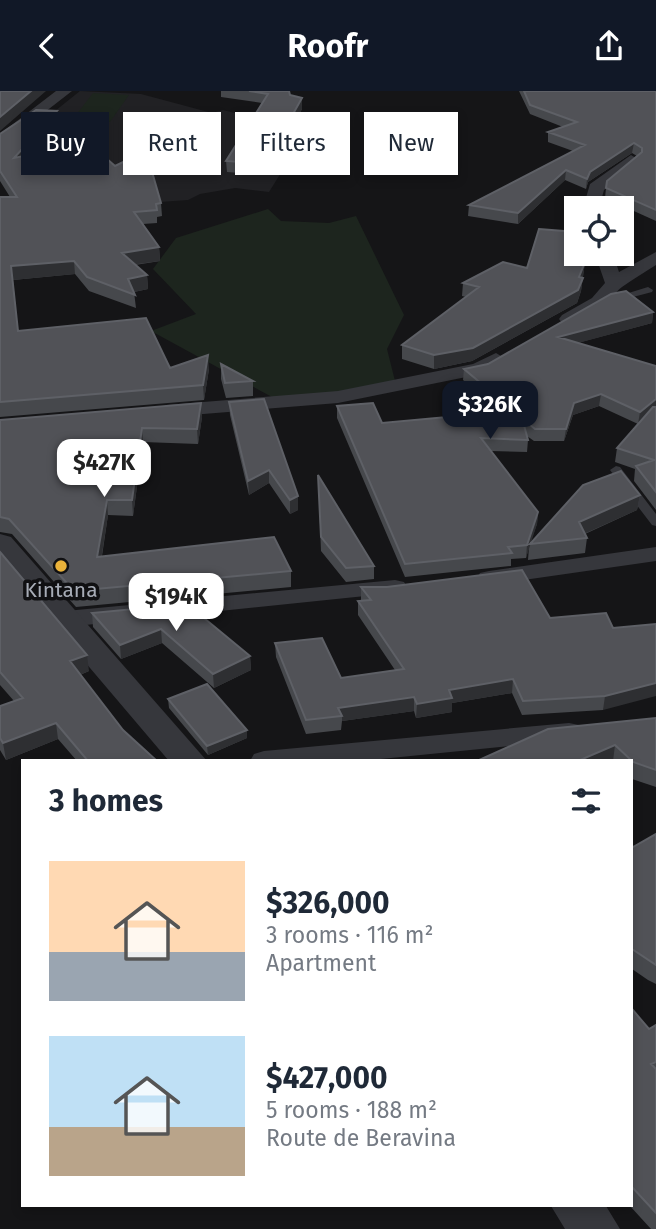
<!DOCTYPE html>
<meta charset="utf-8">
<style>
:root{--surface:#fff;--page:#f2f2f3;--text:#1f2937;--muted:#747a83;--accent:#111827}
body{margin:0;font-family:"Fira Sans",sans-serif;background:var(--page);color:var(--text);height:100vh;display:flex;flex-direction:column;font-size:26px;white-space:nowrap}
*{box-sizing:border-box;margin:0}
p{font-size:23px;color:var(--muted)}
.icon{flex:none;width:38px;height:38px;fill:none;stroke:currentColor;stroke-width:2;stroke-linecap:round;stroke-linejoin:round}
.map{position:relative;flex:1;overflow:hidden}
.details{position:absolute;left:21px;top:668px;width:612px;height:448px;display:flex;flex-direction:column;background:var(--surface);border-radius:0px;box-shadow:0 4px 10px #0003}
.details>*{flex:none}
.banner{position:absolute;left:21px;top:21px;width:614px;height:63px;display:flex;gap:14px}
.buttons{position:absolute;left:564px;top:105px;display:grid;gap:14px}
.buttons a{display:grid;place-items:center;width:70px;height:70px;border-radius:0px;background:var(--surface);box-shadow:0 4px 10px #0003;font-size:35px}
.price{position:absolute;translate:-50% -60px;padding:0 16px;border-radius:14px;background:#fff;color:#222;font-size:23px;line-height:46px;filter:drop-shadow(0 2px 4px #0008)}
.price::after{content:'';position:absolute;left:50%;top:42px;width:21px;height:16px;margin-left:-10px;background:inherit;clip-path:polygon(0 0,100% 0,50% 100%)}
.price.on{background:var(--accent);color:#fff}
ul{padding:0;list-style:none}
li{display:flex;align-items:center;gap:21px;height:175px;padding:0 28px}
li span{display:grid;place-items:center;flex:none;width:196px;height:140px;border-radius:0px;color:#555}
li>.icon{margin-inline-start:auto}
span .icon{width:84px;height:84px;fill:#fffc;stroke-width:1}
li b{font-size:30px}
h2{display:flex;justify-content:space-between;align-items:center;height:84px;padding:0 28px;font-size:30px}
.tag{padding:0 24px;border-radius:0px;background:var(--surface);box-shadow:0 4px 10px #0003;font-size:24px;line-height:63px}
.tag.on{background:var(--accent);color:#fff}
header{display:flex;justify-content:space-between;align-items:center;height:91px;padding:0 28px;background:var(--accent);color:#fff;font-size:32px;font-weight:700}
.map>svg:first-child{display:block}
</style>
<header><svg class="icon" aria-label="back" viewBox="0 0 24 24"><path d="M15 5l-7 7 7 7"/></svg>Roofr<svg class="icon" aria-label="share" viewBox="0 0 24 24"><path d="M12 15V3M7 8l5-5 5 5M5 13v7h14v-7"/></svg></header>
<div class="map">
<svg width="656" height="1138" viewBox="0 0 656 1138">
<rect width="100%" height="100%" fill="#151517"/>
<!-- built -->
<path fill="#212124" d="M80,0L141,3L212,22L223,19L307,40L269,101L235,97L200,103L188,109L160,111L58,77L36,59L31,49L20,48Z"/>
<!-- green -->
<path fill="#1d251e" d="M93,2L129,4L110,31L73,28Z
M268,118L281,130L329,132L356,125L404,224L387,258L396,294L281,311L151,240L196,223L153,178L176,147Z"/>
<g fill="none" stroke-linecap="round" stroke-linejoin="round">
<!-- service -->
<path fill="#36373c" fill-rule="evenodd" d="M648,196L653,199L652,201L614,211L609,208Z
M616,375L620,376L656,423V435L652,434L610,379Z"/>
<!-- minor -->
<path fill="#36373c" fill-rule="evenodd" d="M56,0H72L0,56V43Z
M631,64L639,69L604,99L599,117H583L590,93Z
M656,161V174C645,181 633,188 622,196C606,209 588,238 562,232L559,228L562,224L592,207L605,192L595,163H613L619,181Z
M496,262L506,268L486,282L338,312L166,326L155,320L166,314L338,300L473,273Z
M656,456V470L489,494L480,492L477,487L480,482L489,480Z
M395,489L404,491L407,496L404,501L66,536L57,533L53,528L57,523L66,520Z
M569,632L579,634L583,641L579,648L361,670H250L254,663L264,660Z"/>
<!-- tertiary -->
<path fill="#36373c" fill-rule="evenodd" d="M0,443L11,446L207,670H169L0,471Z
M551,1115H606L620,1138H565Z"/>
</g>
<!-- wall -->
<path fill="#46484c" d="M221,0H289L290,4L302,18L265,84L227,81L226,70L262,12L221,6Z
M519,0H656V130L605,107L606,97L637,65L632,62L588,91L586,98L565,89L518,133L468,125L469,114L573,60L548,51V41L563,36L530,23Z
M57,20L59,32L30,64L115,75L161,112L162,125L157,126V132L143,133L159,156L160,170L135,174L147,184L148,198L134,201L136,217L89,200L75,183L13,189L18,240L170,277L209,278L204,309L0,326V106H10L0,90V43Z
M576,163H584L581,171H585L581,200L577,212L472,270L434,278L402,268V254L466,206L462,205L463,192L527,177Z
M653,221L652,232L577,252L656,275V419L634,390L635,378L615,371L617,357L638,333L599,315L573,324L564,350H534L527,345L528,349L527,361L490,360L538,421L537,433L530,452L640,404L637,419L585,443L587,447L585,462L528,469L529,456L526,467L511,468V475L405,486L337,327V315L382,332L500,321L463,289L464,278L488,273Z
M221,273L253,290V305L226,307L221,288Z
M229,311L298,419L290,423L269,392L249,404L230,324Z
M201,312L202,326L198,353L143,351L133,425L108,424L102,465L291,480V496L76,516L12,443L0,441V329Z
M318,384L374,475V488L346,491L321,460Z
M0,461L89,580L80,584L123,639L157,670H77L58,648L6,669L0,659V615L14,610L0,594Z
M361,496L613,537L656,533L603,619L522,624L512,602L452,612V621L416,627L414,620L342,630L341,639L306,643L276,566L275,552L341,587L395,579L358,524V510H361Z
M187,513L250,565L251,579L214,597L162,552L121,568L93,536L92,522Z
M168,608L247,647L208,664L169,617Z
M656,627V696L632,688V670H477Z
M656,743V893L648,889L632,878V755L633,756Z
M632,918L649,938L656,934V1138H651L630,1115H632Z"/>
<!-- shaded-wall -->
<path fill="#2e2f32" d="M31,0H46L0,40V26Z
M302,7V18L265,84V73Z
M57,20L59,32L16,79L14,67Z
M634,52L632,62L588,91L586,98L587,88L590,81Z
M566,79L565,89L518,133V122Z
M159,156L160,170L123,175L122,162Z
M580,163H584L576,184L577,171Z
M74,170L75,183L13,189L11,175Z
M585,171L581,200L577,212L472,270L434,278V264L579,186Z
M147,184L148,198L129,202L128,188Z
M653,221L652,232L556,258L558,246Z
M208,264L209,278L204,309L203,294Z
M601,303L599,315L573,324L564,350L566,338L574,312Z
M656,308V318L638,333L640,321Z
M201,312L202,326L198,353L197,338Z
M142,337L143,351L133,425L132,409Z
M269,379V392L249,404L248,390Z
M640,404L637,419L577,446L579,431Z
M298,405V419L290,423V409Z
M107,409L108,424L99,482L97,466Z
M538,421L537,433L526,467L527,454Z
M161,538L162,552L121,568L120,554Z
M87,564L89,580L72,587L70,570Z
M250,565L251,579L214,597L213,583Z
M513,588L512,602L452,612V621L416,627L417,613L449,599Z
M656,592V605L603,619L605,605Z
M414,606V620L342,630V625L338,617Z
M56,632L58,648L6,669L3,652Z
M247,639V647L208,664L207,655Z
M615,654L613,670H578Z"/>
<!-- building -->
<path fill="#515257" stroke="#5e6066" stroke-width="2" d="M0,0H31L0,26Z
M249,0H289L290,4L302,7L265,73L226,70L268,3Z
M524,0H656V119L606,97L607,90L642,61V57L634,52L590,81L587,88L566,79L518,122L469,114L585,54L548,41L577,31L530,14Z
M36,19L57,20L14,67L89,52L115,75L146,60L161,112L156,113L157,119L134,121L159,156L122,162L147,184L128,188L135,204L87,186L74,170L11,175L18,240L146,227L170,277L208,264L203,294L0,311V106H17L0,80V43Z
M539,138L576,141V163H580L577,171H585L579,186L583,187L578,199L473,257L434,264L402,254L479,196L463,192L503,171L527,177Z
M626,200L653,221L558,246L656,275V308L640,321L601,303L574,312L566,338H535L522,327L528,349L481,347L538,421L527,454L508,456L512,462L405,473L337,315L373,312L382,332L514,320L464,278L488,273L611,203Z
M221,273L253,290L225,292Z
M264,308L298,405L290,409L269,379L248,390L229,311Z
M201,312L197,338L142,337L132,409H107L97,466L274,446L291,480L74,500L9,428L0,426V329Z
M653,316H656V401L636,375L654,369L617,357Z
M621,380L640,404L579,431L587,447L530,453L583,394Z
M318,384L374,475L346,477L321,446Z
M0,461L87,564L70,570L123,639L157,670H88L56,632L3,652L0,647V615L23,607L0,581Z
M522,479L550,527L606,522L613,537L656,533V592L605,605L523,610L513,588L449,599L452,607L417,613L414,606L338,617L342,625L306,629L275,552L322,547L341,587L404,578L358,510L371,509L361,496H387Z
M187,513L250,565L213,583L161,538L120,554L92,522Z
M207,593L247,639L207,655L168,608Z
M656,627V679L633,671L615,654L578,670H477L548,638Z
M656,743V874L632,858V755L633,756Z
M632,918L649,938L656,934V971L651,973L656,978V1122L632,1096Z"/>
<!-- markers -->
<circle fill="#eab23a" stroke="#101012" stroke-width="2.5" cx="61" cy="475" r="7"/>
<g text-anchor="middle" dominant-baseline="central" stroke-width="7" stroke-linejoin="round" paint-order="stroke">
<!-- poi labels -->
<g font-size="21" fill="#a7acb6" stroke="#101012">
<text x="61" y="499">Kintana</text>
</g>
</g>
</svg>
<div class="buttons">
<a><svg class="icon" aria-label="locate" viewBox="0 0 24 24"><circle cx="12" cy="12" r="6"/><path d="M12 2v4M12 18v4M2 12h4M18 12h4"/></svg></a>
</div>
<b class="price on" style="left:490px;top:350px">$326K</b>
<b class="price" style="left:104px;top:408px">$427K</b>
<b class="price" style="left:176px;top:542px">$194K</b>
<div class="banner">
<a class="tag on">Buy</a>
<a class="tag">Rent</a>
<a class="tag">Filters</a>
<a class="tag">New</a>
</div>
<section class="details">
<h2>3 homes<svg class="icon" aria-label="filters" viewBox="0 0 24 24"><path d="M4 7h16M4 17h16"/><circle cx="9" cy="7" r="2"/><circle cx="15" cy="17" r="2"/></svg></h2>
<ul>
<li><span style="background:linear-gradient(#ffd9b3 65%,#9aa5b1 0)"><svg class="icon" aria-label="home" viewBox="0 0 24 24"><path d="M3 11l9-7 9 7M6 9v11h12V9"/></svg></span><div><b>$326,000</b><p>3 rooms · 116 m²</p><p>Apartment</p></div></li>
<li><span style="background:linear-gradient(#bfe0f5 65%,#b9a48a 0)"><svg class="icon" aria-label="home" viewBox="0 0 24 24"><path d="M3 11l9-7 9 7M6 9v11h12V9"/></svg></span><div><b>$427,000</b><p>5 rooms · 188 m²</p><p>Route de Beravina</p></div></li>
</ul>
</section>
</div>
